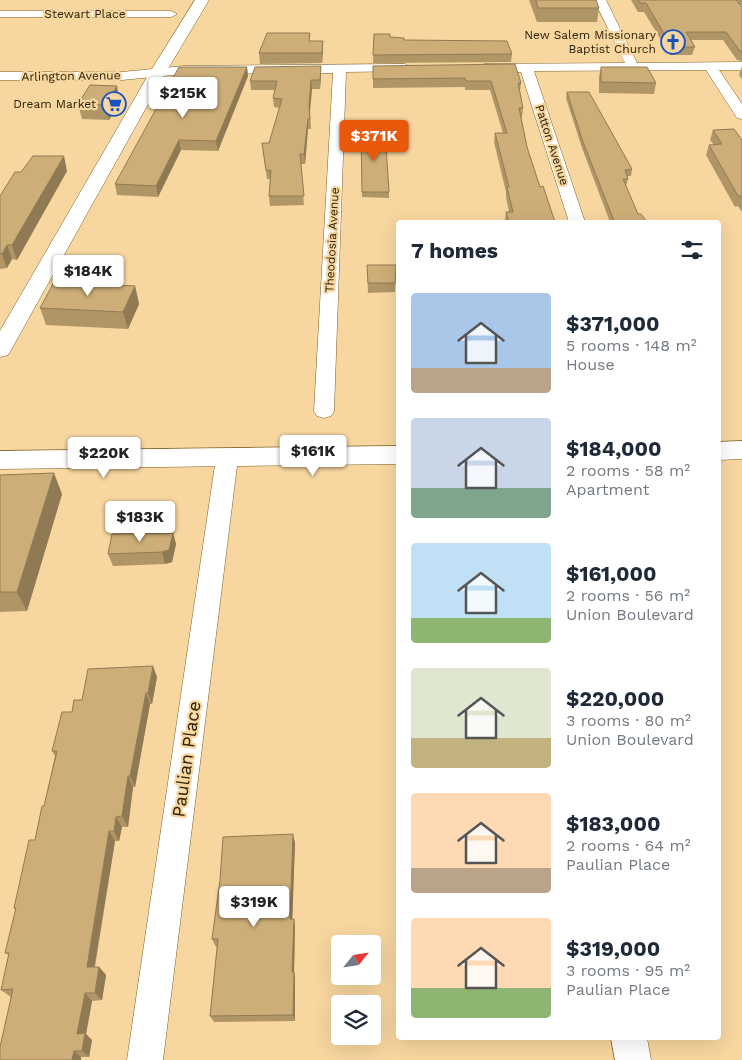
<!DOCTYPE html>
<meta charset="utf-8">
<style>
:root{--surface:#fff;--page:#f2f2f3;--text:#1f2937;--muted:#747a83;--accent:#ea580c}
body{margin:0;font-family:"Work Sans",sans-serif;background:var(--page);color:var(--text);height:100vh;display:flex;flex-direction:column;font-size:19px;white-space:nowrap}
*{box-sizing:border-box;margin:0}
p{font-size:16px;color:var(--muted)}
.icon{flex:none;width:28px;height:28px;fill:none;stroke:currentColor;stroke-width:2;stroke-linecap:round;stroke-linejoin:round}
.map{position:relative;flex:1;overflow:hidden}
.panel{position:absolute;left:396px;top:220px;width:325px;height:820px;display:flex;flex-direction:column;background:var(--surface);border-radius:5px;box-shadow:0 5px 20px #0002}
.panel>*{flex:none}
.needle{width:32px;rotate:60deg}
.buttons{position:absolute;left:331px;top:935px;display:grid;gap:10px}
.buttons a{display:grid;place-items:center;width:50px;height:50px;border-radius:5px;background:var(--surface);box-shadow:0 5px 20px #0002;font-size:25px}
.price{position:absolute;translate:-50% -42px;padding:0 11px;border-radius:5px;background:#fff;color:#222;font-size:16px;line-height:32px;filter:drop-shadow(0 1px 2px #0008)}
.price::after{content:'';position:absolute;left:50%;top:30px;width:15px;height:11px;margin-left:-8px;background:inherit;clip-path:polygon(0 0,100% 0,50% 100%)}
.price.current{background:var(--accent);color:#fff}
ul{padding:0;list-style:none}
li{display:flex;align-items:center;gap:15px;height:125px;padding:0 15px}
li span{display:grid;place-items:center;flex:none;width:140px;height:100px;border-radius:5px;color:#555}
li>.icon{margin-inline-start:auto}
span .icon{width:60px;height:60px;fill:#fffc;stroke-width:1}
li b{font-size:21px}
h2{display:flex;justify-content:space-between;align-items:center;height:60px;padding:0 15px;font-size:21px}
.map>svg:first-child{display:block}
</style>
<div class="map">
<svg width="742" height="1060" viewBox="0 0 742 1060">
<rect width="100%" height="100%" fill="#f7d69f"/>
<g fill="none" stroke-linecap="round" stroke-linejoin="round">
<!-- street casing -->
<g stroke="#7d602b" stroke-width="1">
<path id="street" d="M594,0H606L637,63L742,62V70H719L742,104V119L737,118L706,70L534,71L585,222H569L521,72H484L478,68L484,64L625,63Z
M0,11H171L177,14L171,17H0Z
M405,64L411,68L410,71L346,72L334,411L331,416L324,418L317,416L314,411L333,73L184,74L122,80H0V72H122L184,66Z
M227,450L235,453L238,458L163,1060H127L216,458L219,453Z
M611,1038H647L651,1060H615Z"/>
</g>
<!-- secondary casing -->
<g stroke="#7d602b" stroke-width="1">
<path id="secondary" d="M195,0H209L166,72L11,350L8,355L0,357V331L150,72Z
M742,441V459L719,460V442Z
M399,446V464L0,469V451Z"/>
</g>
<!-- street -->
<use href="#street" fill="#fff" fill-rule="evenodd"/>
<!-- secondary -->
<use href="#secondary" fill="#fff" fill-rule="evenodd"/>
</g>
<!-- wall -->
<path fill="#b09667" d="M529,0H596L599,8L597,22H537Z
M631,0H742V5H740L742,7V61L737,60L723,40H691L695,47L692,55H670L644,12H638Z
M374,34L390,37L404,40L512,54L511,62L373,63Z
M310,41L323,51L322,63L260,64L259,53Z
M321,66V75L320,89H312L310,113L311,129H308L305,164H300L304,205L270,206L269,196L270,179H267L263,152L269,143L280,108L274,107L273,98L275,90H251L250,81Z
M373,66L521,83L520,91L523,108L522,117H521L527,147L540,187L555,222H505L506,212H509L506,197V192L494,142L495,133H503L490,90H465V87L373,88Z
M742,66V79L739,75Z
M247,67L248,76L218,151L181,150L158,197L117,195L115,184Z
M601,67L656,83L654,94L599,93V77Z
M567,92L632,169L631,176H627L628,179L626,186L638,214L647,222H610L582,148L566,98Z
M120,102L109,120L82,119L78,104Z
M361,130L389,192V198L362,197Z
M713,130L742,140V212L738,206L735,207L706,155L709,145H714L710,140Z
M67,171L17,260L12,259L7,268L0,269V196Z
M367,265L396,274L395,292L368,293Z
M135,286L139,304L128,329L46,325L40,308Z
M0,475L62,494L27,611L0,612Z
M173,533L176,544L172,562L165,564L113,566L108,554Z
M157,677L152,704H150L135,787H133L128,827H122L119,841H115L95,967H99L106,975L102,1000L92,1001L86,1034L92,1040L89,1057H81V1060H0L11,997L1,990L9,955L5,953L16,911L14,908L35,840L44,806L55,756L52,751L72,712L82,700Z
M295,843L292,919H294L295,927L294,972L295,979V1021L214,1022L210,1016L217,947H216L212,939Z"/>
<!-- shaded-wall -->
<path fill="#907a54" d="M323,41V51L322,63V53Z
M321,66V75L320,89V80Z
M247,67L248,76L218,151L216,141Z
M311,80L312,89L309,116V107Z
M117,86L120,102L109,120L105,105Z
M308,119V129L305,164L304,154Z
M179,140L181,150L158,197L156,186Z
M64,156L67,171L17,260L12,245Z
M7,245L12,259L7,268L2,254Z
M135,286L139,304L128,329L123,312Z
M54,473L62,494L27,611L17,592Z
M173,533L176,544L172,562L165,564L162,552Z
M153,666L157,677L152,704L148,693Z
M146,693L150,704L135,787L130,776Z
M128,776L133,787L128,827L122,816Z
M116,817L122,827L119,841L114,831Z
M109,831L115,841L93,975L87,967Z
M293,834L295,843L292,927L290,919Z
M294,919L295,927L294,972L295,979V1021L293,1015L292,972Z
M99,967L106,975L102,1000L95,993Z
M85,993L92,1001L86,1034L92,1040L89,1057L82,1051L77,1034Z
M74,1051L81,1057V1060H72Z"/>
<!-- building -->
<path fill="#cdae78" stroke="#907a54" d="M536,0H596L599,8H538Z
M638,0H736L742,7V52L740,51L726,32H686L695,47H672L646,3H640Z
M267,33H310L309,41H323L322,53H259Z
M374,34H390V37L404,38V40L507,41L512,54L373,55Z
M515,64L521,83H518L523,108H519L527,147L540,187L543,186L555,222H509L506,212H513L507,187H509L495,133H507L491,81H466L465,78L373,79V66Z
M321,66L320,80H311L309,107L310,119H308L304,154H300L304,196H269L271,170H266L262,143H269L282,99L273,98L277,81H250L255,67Z
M179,67H247L216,141L179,140L156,186L115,184Z
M601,67H647L656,83L601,82Z
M90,85L117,86L105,105L78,104Z
M567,92H589L632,169L625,170L628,179H623L638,214H641L647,222H617V221H614L583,142Z
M734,129L742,140V196H738L709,145L722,144L713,130Z
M361,130H385L389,192H362Z
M33,156H64L12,245H7L2,254H0V196L15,172H21Z
M367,265H396L395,283H368Z
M54,282L135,286L123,312L40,308Z
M54,473L17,592H0V475Z
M173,533L169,550L162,552L108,554L112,534Z
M153,666L148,693H146L130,776H128L122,816L116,817L114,831H109L87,967H99L95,993H85L77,1034L85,1033L82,1051H74L72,1060H0V1047L13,989L1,990L9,953H5L16,908H14L29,840H35L42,806H44L57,751H52L62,712H72L74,700H82L88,669Z
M293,834L290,919H294L292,972H294L293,1015L210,1016L218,939H212L220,880L223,837Z"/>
<!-- icons -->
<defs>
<g id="church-ring" transform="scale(1.25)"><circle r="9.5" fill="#f7d69f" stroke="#1653bf" stroke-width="1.5"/><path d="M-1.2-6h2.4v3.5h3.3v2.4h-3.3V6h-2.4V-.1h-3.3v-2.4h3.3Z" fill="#1653bf"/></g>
<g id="supermarket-ring" transform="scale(1.25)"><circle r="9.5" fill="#f7d69f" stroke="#1653bf" stroke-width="1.5"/><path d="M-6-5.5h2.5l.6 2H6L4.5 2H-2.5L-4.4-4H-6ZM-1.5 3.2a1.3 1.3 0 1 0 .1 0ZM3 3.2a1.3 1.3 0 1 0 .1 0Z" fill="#1653bf"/></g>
</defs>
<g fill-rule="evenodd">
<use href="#church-ring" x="673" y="42"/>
<use href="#supermarket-ring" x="114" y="104"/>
</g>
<g text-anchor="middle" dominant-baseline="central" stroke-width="4.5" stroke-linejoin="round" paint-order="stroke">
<!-- far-street labels -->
<g font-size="12" fill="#2d210b" stroke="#f7d69f">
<text x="85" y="14">Stewart Place</text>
<text transform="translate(71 76) rotate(-1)">Arlington Avenue</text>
<text transform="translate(552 145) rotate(72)">Patton Avenue</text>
<text transform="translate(332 240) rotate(-87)">Theodosia Avenue</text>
</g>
<!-- far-poi labels -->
<g font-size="12" fill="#2d210b" stroke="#f7d69f" text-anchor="end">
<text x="656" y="35">New Salem Missionary<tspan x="656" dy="14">Baptist Church</tspan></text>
<text x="96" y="104">Dream Market</text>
</g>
<!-- near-street labels -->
<g font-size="18" fill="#2d210b" stroke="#f7d69f">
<text transform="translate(186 759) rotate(-82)">Paulian Place</text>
</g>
</g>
</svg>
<div class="buttons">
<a><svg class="needle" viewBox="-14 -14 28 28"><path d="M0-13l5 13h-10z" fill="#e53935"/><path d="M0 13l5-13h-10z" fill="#747a83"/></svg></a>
<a><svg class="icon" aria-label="layers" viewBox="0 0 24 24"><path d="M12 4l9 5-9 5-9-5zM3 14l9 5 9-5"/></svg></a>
</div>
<b class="price" style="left:183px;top:119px">$215K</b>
<b class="price current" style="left:374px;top:162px">$371K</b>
<b class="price" style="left:88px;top:297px">$184K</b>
<b class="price" style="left:313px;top:477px">$161K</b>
<b class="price" style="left:104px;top:479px">$220K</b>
<b class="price" style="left:140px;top:543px">$183K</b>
<b class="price" style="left:254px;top:928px">$319K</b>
<section class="panel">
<h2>7 homes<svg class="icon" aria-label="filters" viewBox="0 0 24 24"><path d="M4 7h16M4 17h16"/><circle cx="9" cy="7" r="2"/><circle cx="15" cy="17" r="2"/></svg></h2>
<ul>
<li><span style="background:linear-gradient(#a9c7e8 75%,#b9a48a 0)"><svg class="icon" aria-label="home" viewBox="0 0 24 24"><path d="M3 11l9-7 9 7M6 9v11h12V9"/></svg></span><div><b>$371,000</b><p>5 rooms · 148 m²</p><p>House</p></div></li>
<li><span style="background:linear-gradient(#c9d6e8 70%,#7fa58c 0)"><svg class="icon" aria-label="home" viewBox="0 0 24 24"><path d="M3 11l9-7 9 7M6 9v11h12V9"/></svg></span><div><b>$184,000</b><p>2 rooms · 58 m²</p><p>Apartment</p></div></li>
<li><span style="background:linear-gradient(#bfe0f5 75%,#8fb573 0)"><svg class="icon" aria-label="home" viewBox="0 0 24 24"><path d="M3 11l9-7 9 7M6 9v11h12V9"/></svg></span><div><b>$161,000</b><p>2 rooms · 56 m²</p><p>Union Boulevard</p></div></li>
<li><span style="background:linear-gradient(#dfe7d0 70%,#c2b280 0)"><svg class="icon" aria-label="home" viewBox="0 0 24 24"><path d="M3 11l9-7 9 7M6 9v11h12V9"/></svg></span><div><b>$220,000</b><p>3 rooms · 80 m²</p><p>Union Boulevard</p></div></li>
<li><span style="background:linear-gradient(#ffd9b3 75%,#b9a48a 0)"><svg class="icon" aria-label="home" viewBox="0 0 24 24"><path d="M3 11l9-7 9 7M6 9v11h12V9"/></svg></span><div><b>$183,000</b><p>2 rooms · 64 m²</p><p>Paulian Place</p></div></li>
<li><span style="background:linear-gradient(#ffd9b3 70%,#8fb573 0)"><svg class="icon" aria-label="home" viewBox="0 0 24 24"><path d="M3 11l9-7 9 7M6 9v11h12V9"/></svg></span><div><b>$319,000</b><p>3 rooms · 95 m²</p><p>Paulian Place</p></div></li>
</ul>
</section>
</div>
